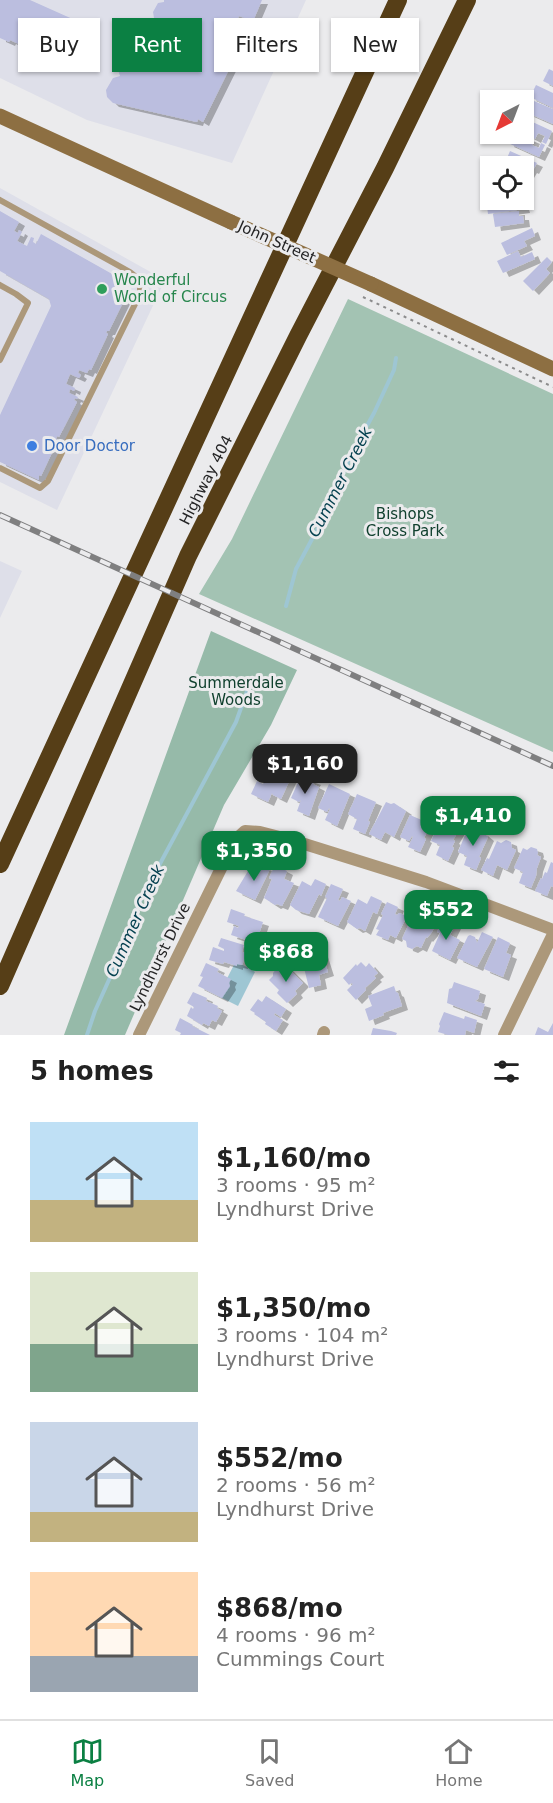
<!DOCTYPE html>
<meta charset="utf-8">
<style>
:root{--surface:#fff;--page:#f6f6f6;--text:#222;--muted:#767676;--line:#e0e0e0;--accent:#0b8043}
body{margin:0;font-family:"DejaVu Sans",sans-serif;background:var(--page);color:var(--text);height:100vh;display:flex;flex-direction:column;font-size:22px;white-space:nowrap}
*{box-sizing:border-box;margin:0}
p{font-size:20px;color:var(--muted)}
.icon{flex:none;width:33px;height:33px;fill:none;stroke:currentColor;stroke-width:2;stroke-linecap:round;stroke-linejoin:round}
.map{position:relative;height:1035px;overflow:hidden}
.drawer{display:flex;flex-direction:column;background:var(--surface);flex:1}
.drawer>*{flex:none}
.guide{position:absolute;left:18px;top:18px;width:518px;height:54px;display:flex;gap:12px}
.needle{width:39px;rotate:222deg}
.controls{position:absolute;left:480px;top:90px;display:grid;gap:12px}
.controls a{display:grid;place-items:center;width:54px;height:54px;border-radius:0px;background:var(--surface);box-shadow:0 2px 4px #0004;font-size:30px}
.price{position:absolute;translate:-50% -51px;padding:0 14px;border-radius:12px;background:var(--accent);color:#fff;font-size:20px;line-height:39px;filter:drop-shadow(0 2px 3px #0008)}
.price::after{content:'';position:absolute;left:50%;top:36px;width:18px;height:14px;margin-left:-9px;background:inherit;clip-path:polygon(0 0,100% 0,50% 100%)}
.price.active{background:#222;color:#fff}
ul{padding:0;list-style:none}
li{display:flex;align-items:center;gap:18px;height:150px;padding:0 30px}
li span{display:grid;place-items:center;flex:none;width:168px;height:120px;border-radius:0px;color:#555}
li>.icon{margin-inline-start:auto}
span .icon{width:72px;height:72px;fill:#fffc;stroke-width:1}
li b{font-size:26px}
h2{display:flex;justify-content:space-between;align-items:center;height:72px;padding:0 30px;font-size:26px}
.chip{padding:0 21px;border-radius:0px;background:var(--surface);box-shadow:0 2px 4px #0004;font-size:21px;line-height:54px}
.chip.active{background:var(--accent);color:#fff}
.tabs{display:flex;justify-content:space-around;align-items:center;height:84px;border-top:2px solid var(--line);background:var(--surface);font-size:16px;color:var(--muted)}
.tabs a{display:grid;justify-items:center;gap:3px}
.tabs .active{color:var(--accent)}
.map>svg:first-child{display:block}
</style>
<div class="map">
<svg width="553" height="1035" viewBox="0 0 553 1035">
<defs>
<filter id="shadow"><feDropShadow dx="6" dy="4" stdDeviation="0" flood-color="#0004"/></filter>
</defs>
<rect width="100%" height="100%" fill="#ebebed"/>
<!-- built -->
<path fill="#dedfe9" d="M0,0H306L232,163L87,120L0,78Z
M0,188L165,280L57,510L0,482Z
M0,561L22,571L0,618Z"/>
<!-- green -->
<path fill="#a3c3b3" d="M348,299L553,394V752L199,594L232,539Z"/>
<!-- forest -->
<path fill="#96baa9" d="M211,631L297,670L271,725L224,805L125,1035H64Z"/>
<!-- water -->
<path fill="#9ec6d3" d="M236,961L255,972L238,1006L218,996Z"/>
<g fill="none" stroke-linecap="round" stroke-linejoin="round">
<!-- stream -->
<path stroke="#9ec6d3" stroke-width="4" d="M286,606L296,569L326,513L352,453L374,413L394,370L396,358
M87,1035L95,1011L121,953L140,901L236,722L251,680"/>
</g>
<!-- building -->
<path fill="#bbbedf" filter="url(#shadow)" d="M0,0H30L86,25L68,66L64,64L63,67L45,58L46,56L37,52L36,54L18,46L19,44L10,40L9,42L0,38Z
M164,0H262L253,21L239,16L232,32L244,39L203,122L198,119L197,122L113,103L107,97L106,90L113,78L120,76L118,70L124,68L122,62L128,53L134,51L133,45L143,27L150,26L148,19L154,18L153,12L158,3L164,2Z
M549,69L553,71V86L543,81Z
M536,85L553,93V108L530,97Z
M534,101L553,109V124L528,113Z
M524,118L552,131L546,144L542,142L545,136L538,133L535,139L524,133Z
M512,134H520L534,140L532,145L539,148L541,143L545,145L539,157L508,143Z
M510,151L537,163L533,170L531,169L528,174L524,172V166H512L505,163Z
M484,184L490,186V200H524V195H525L526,202H522L524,209L488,214Z
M0,211L19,222L14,231L18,233L19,230L22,232L17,241L27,246L31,237L34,238L33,242L36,244L41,234L121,279L116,288L119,290L121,287L128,292L109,331H107L106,333L108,334L91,370L89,369L87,373L79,370L78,373L81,375L79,378L70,374L66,384L75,388L74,391L70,389L69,393L78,397L77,399L75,398L74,400L77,402L59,437L57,436L56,439L58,440L41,476L39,475V480L0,462V415L51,306L49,299L0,271Z
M519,211V216H523L524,223L495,227L493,214Z
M532,228L535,236L524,241L527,246L507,255L501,243Z
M518,251L521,257L532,252L535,259L503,273L497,261Z
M547,257L552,262L546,269L550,273L533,291L523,281Z
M273,764L278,766L281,765L293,773L281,799L273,795L272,793L268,802L251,794L257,781L263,784Z
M300,778L306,781L307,778L315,781L313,784L319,787L309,816L297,811L301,800L299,802L291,798Z
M329,784L350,794L337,826L325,820L330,809L329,808L327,812L318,808Z
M357,794L376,802L368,821L370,822L365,834L353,829L357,819L348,814Z
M386,802L391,804L394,803L406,811L394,837L385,832L381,840L369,834Z
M410,815L431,824L424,838L426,839L420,852L408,847L413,837L412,836L409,841L400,837Z
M448,819L454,822V828L459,830L453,840L455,841L452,847L454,848L448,861L436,855L440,845L431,841L440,821L444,823Z
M468,828L482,832L488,837L479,857L481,858L476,870L464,865L467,856L458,852Z
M506,840L511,842L512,848L516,850L507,870L497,865L493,876L481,870L487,858L489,859L497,841L501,843Z
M531,847L537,849L538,853L537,855L541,857L537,868L536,876L531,888L519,883L523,872L514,868L523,848L527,850Z
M551,862L553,863V887L551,886L547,896L535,891L541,878L542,879L545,872L547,873Z
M257,863L270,869L255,900L236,891L248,871L253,873Z
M275,865L287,871L284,879L294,883L282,906L277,904L275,905L264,898L272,879L269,878Z
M315,879L326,884L321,896L319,894L309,914L296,910L290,905L302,881L311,886Z
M331,884L343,889L338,900L340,901L342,897L351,901L338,926L318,917L327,898L325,897Z
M371,896L382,901L377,914L373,912L365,931L360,928L357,929L347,922L358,899L367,904Z
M387,902L398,907L395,914L397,915L399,913L407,916L396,938L390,935L388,940L376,935L379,930L376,929L383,915L381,914Z
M231,909L245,914L244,916L263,922L256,943L231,935L234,926L238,928L239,926L227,922Z
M426,913L438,919L432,932L427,938L426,937L421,948L417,946L412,949L407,947L406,941L402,939L411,919L421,923Z
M443,919L455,925L450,935L460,940L450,960L432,951L440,933L437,932Z
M482,932L493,937L477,967L457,958L468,936L470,935L475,937L477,943Z
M498,937L510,943L506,953L511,955L503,977L484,969Z
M221,938L244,945L242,952L247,953L242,965L237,964V966L224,962L223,964L209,960L213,947L224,951V949L218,946Z
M313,948L317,952L321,950L328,972L319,975L321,985L309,988L301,956L306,955L307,950Z
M361,962L366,967L369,963L378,973L374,976L376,978L365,988L366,990L356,1000L347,990L353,984L351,983L349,985L343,978L356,964L357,966Z
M206,963L219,969L217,972L231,979L229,983L230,986L222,998L198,986L203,977L200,976Z
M285,965L303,983L295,991L297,994L287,1003L277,993L279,990L269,980L273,976V973L277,968H281Z
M454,982L480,991L478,999L475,1001L485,1004L481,1016L447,1003L449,989L452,988Z
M394,986L396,992L398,993L402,1006L383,1013L384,1015L369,1021L365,1009L372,1006L368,996Z
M193,992L207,998L206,1001L218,1006L217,1008L222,1011L216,1022L212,1020L209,1026L203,1023L202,1025L187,1016L191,1007L193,1009L194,1007L187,1003Z
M266,996L286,1009L281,1017L275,1013L274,1015L283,1020L276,1031L265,1024L266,1022L254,1014L255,1013L250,1010L258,999L262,1002Z
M444,1012L464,1019L465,1016L477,1020L474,1033L466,1030L465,1035H448L438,1032L440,1026L439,1024Z
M180,1018L193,1025L192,1026L210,1035H180L181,1033L175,1030Z
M553,1023V1035H535L538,1027L548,1032Z
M373,1028L391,1031L397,1033L396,1035H371Z"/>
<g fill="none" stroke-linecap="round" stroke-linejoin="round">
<!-- path -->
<path stroke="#8c8c8d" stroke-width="2" stroke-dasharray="3 4.5" stroke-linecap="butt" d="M363,297L553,387"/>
<!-- lane -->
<path stroke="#ac987a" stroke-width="6" d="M0,200L130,272L140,280V294L48,481L40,488L0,468
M0,285L16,294L28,303L0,360"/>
<!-- street -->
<path stroke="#ac987a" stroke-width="12" d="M139,1035L235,840L245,831L260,832L295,841L426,882L553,930
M323,1035L324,1032
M504,1035L553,934"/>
<!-- secondary -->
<path stroke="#8d6f42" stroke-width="15" d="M0,116L231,222
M371,284L553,369"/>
<!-- highway -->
<path stroke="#563e17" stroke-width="18" d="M0,864L398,0
M0,986L188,556L298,336L385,168L467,0"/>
<!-- rail casing -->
<g stroke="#7f7f80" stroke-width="6">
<path id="rail" d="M0,515L553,766"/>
</g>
<!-- rail -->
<use href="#rail" stroke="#ebebed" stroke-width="4" stroke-dasharray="11" stroke-linecap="butt"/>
<!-- secondary-bridge -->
<path stroke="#8d6f42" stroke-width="15" d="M231,222L371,284"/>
</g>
<!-- markers -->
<circle fill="#2e9e5b" stroke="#ebebed" stroke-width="2" cx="102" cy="289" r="6"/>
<circle fill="#3f7fe0" stroke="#ebebed" stroke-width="2" cx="32" cy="446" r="6"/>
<g text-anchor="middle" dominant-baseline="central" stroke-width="6" stroke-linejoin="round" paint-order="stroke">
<!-- street labels -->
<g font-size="15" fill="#242425" stroke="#ebebed">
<text transform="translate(277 242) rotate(24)">John Street</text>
<text transform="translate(206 480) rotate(-63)">Highway 404</text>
<text transform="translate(160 957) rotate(-64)">Lyndhurst Drive</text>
</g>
<!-- leisure labels -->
<g font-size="15" fill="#27864d" stroke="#ebebed" text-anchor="start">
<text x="114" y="280">Wonderful<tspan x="114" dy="17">World of Circus</tspan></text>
</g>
<!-- shop labels -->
<g font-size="15" fill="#366cbe" stroke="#ebebed" text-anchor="start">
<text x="44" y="446">Door Doctor</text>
</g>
<!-- park labels -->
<g font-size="15" fill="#10402e" stroke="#ebebed">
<text x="405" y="514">Bishops<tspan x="405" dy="17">Cross Park</tspan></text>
<text x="236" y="683">Summerdale<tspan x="236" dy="17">Woods</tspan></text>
</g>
<!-- water labels -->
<g font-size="16" font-style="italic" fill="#054150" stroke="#ebebed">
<text transform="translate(340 482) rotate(-63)">Cummer Creek</text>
<text transform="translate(135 921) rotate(-66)">Cummer Creek</text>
</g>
</g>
</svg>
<div class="controls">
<a><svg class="needle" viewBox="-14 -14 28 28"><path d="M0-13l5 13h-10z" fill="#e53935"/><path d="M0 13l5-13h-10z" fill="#767676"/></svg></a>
<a><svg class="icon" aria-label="locate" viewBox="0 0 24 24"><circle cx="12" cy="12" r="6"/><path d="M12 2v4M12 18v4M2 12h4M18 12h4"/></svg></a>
</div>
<b class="price active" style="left:305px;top:795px">$1,160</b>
<b class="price" style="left:473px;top:847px">$1,410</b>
<b class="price" style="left:254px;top:882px">$1,350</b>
<b class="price" style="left:446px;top:941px">$552</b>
<b class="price" style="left:286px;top:983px">$868</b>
<div class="guide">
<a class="chip">Buy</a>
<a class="chip active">Rent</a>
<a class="chip">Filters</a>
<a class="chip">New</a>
</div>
</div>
<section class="drawer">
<h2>5 homes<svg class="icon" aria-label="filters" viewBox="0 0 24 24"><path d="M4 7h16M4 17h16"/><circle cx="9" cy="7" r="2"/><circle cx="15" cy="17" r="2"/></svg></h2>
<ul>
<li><span style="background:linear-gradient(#bfe0f5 65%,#c2b280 0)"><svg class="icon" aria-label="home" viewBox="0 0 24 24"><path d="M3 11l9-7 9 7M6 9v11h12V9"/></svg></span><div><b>$1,160/mo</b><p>3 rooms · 95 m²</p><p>Lyndhurst Drive</p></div></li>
<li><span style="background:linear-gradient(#dfe7d0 60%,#7fa58c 0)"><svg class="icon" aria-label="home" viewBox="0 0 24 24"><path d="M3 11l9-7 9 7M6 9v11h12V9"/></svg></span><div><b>$1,350/mo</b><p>3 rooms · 104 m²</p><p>Lyndhurst Drive</p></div></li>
<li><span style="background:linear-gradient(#c9d6e8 75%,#c2b280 0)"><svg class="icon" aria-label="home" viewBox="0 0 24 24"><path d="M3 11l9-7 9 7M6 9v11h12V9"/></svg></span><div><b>$552/mo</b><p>2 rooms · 56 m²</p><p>Lyndhurst Drive</p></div></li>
<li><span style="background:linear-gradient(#ffd9b3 70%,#9aa5b1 0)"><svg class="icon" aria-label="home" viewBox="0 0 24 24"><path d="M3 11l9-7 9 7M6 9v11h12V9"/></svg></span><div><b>$868/mo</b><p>4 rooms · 96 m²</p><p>Cummings Court</p></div></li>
</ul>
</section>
<nav class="tabs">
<a class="active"><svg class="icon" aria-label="map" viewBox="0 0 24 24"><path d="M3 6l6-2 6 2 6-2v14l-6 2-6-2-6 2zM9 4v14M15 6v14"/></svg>Map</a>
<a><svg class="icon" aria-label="saved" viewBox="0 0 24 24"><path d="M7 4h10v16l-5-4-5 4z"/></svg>Saved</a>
<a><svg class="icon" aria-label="home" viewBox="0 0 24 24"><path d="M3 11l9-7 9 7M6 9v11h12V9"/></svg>Home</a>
</nav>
